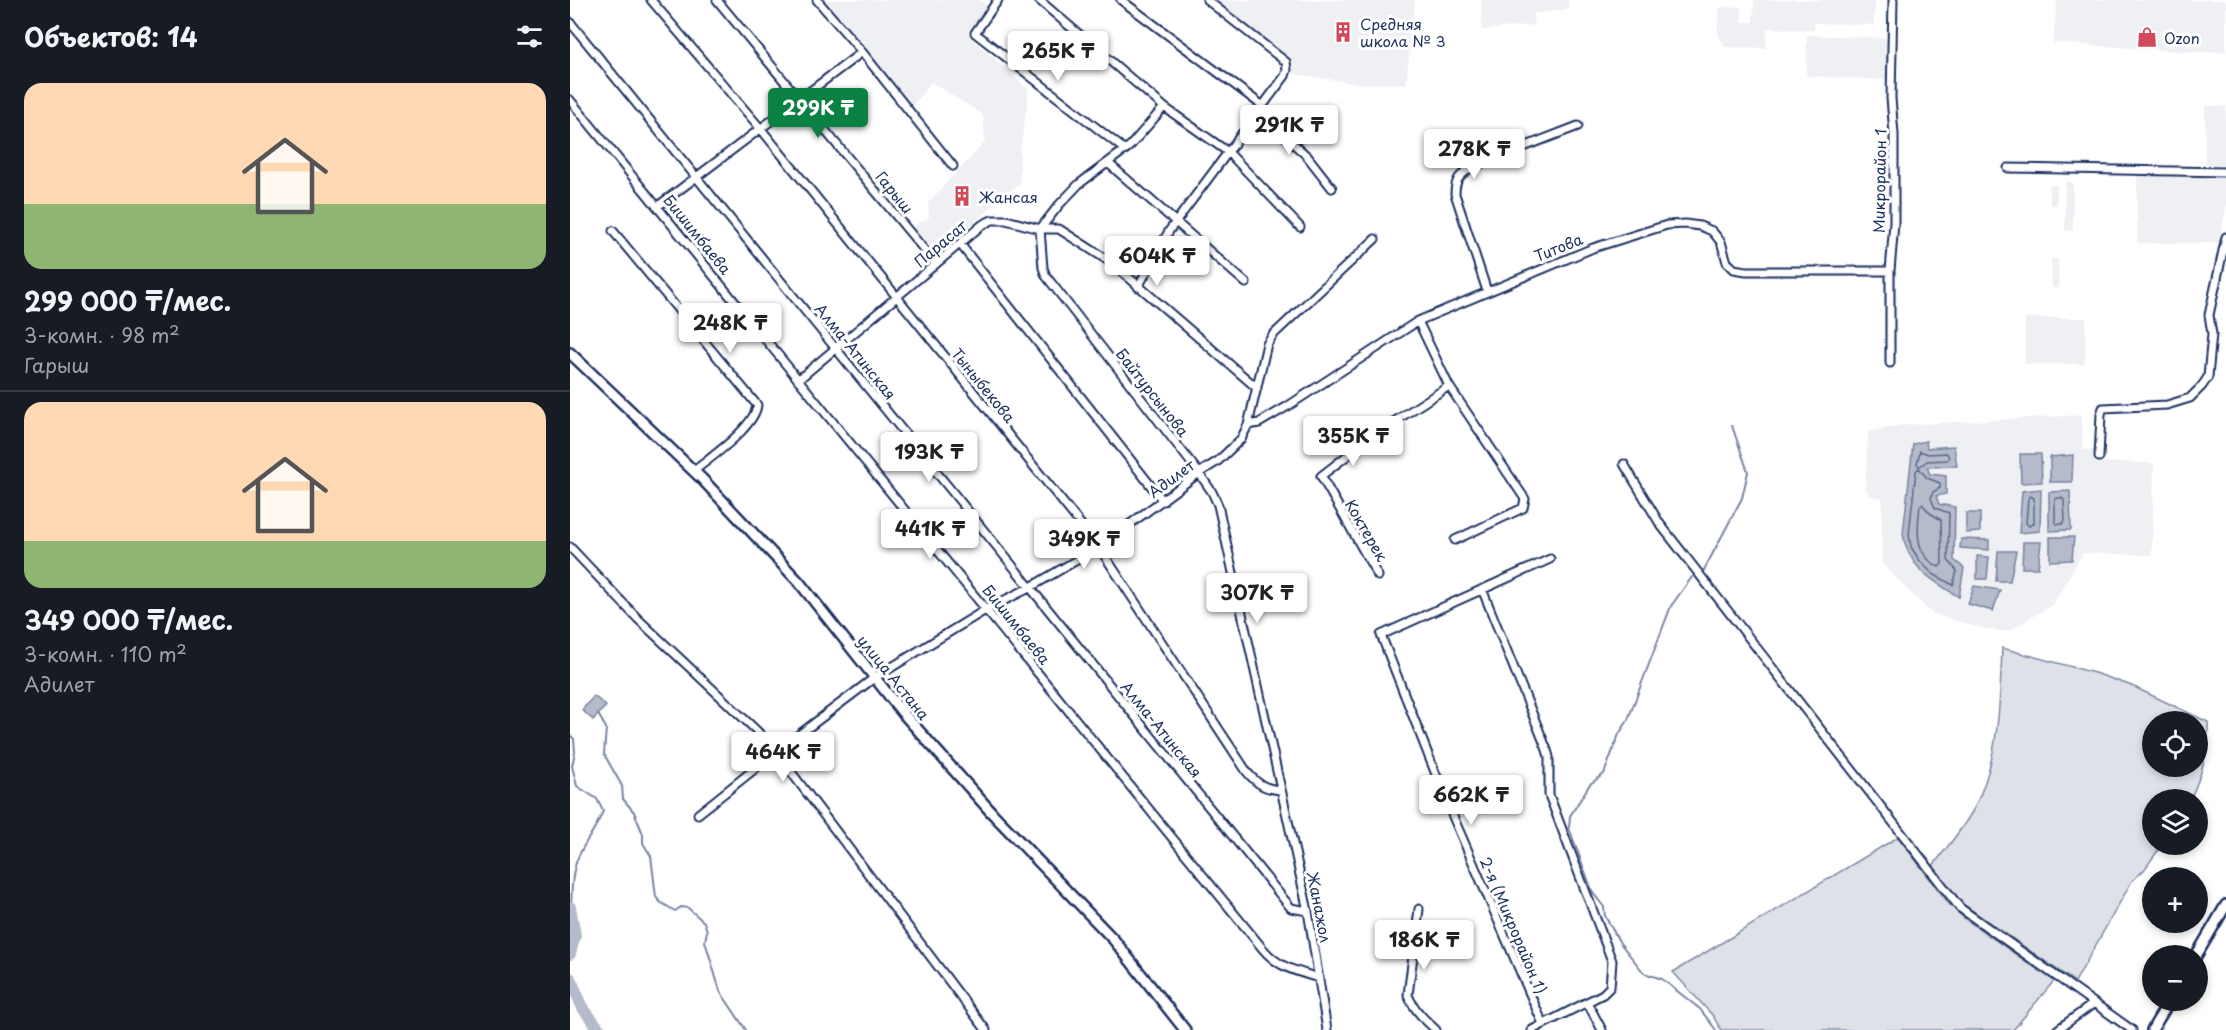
<!DOCTYPE html>
<html lang="ru">
<meta charset="utf-8">
<style>
:root{--surface:#171b24;--page:#20242c;--text:#f1f3f6;--muted:#9ea1a6;--line:#363941;--accent:#0b8043}
body{margin:0;font-family:"Playpen Sans",sans-serif;background:var(--page);color:var(--text);height:100vh;display:flex;flex-direction:column;font-size:22px;white-space:nowrap}
*{box-sizing:border-box;margin:0}
p{font-size:20px;color:var(--muted)}
.icon{flex:none;width:33px;height:33px;fill:none;stroke:currentColor;stroke-width:2;stroke-linecap:round;stroke-linejoin:round}
.map{position:relative;flex:1;overflow:hidden}
.panel{display:flex;flex-direction:column;background:var(--surface);width:570px}
.panel>*{flex:none}
.fabs{position:absolute;left:1572px;top:711px;display:grid;gap:12px}
.fabs a{display:grid;place-items:center;width:66px;height:66px;border-radius:50%;background:var(--surface);box-shadow:0 3px 9px #0003;font-size:30px}
.price{position:absolute;translate:-50% -51px;padding:0 14px;border-radius:6px;background:#fff;color:#222;font-size:20px;line-height:39px;filter:drop-shadow(0 2px 3px #0008)}
.price::after{content:'';position:absolute;left:50%;top:36px;width:18px;height:14px;margin-left:-9px;background:inherit;clip-path:polygon(0 0,100% 0,50% 100%)}
.price.selected{background:var(--accent);color:#fff}
ul{padding:0;list-style:none}
li{display:grid;align-content:center;gap:12px;height:318px;padding:0 24px}
li+li{border-top:2px solid var(--line)}
li span{display:grid;place-items:center;height:186px;border-radius:18px;color:#555}
li>.icon{margin-inline-start:auto}
span .icon{width:108px;height:108px;fill:#fffc;stroke-width:1}
li b{font-size:26px}
h2{display:flex;justify-content:space-between;align-items:center;height:72px;padding:0 24px;font-size:26px}
main{display:flex;flex:1;min-height:0}
.map>svg:first-child{display:block}
</style>
<main>
<section class="panel">
<h2>Объектов: 14<svg class="icon" aria-label="filters" viewBox="0 0 24 24"><path d="M4 7h16M4 17h16"/><circle cx="9" cy="7" r="2"/><circle cx="15" cy="17" r="2"/></svg></h2>
<ul>
<li><span style="background:linear-gradient(#ffd9b3 65%,#8fb573 0)"><svg class="icon" aria-label="home" viewBox="0 0 24 24"><path d="M3 11l9-7 9 7M6 9v11h12V9"/></svg></span><div><b>299 000 ₸/мес.</b><p>3-комн. · 98 m²</p><p>Гарыш</p></div></li>
<li><span style="background:linear-gradient(#ffd9b3 75%,#8fb573 0)"><svg class="icon" aria-label="home" viewBox="0 0 24 24"><path d="M3 11l9-7 9 7M6 9v11h12V9"/></svg></span><div><b>349 000 ₸/мес.</b><p>3-комн. · 110 m²</p><p>Адилет</p></div></li>
</ul>
</section>
<div class="map">
<svg width="1656" height="1030" viewBox="0 0 1656 1030">
<rect width="100%" height="100%" fill="#fff"/>
<filter id="ink" filterUnits="userSpaceOnUse"><feTurbulence type="fractalNoise" baseFrequency=".0167" numOctaves="2"/><feDisplacementMap in="SourceGraphic" scale="12" xChannelSelector="R" yChannelSelector="G"/><feConvolveMatrix kernelMatrix="1 2 1 2 8 2 1 2 1" color-interpolation-filters="sRGB"/></filter>
<g filter="url(#ink)">
<!-- built -->
<path fill="#eff0f4" d="M254,0H410L418,6L397,34L459,90L450,151V183L367,254L343,227L359,217L358,203L415,142L413,115L361,82L341,108Z
M643,0H845L836,84H792L724,74L721,60Z
M911,0H998L999,10L964,13V25L912,30Z
M1184,0H1305L1304,25L1244,23V30L1197,28L1196,48L1154,47L1147,30L1150,7H1172V22H1183Z
M1487,0H1656V52H1624L1483,43Z
M1237,35L1317,38V80L1236,76Z
M1635,106H1656V165L1635,166Z
M1567,175L1656,177V210L1649,243H1567Z
M1495,182H1503V231H1495Z
M1479,185H1487V205H1480Z
M1481,259H1488L1489,288H1482Z
M1455,318H1516L1515,364H1455Z
M1512,415L1513,450H1524V462L1584,463L1582,555L1513,553L1483,604L1439,631H1428L1399,625L1361,613L1312,564V498L1300,496L1295,488L1298,432L1332,425Z"/>
<!-- green -->
<path fill="#dee1e7" stroke="#7c88a2" stroke-width="1.5" fill-rule="evenodd" d="M1432,648L1528,674L1562,686L1638,722C1639,747 1632,776 1620,799L1582,800V844L1592,845L1574,870L1562,881L1505,982L1393,904L1362,867C1376,848 1398,823 1407,802C1429,755 1430,700 1432,648ZM1582,722H1628V766H1582Z
M1328,837L1379,904L1395,919L1484,981L1443,1030H1151L1143,1016L1103,972Z"/>
<!-- water -->
<path fill="#b5bbca" stroke="#77839f" stroke-width="1.5" d="M1356,441L1357,448L1384,446L1387,466L1357,467L1360,474L1376,476V494L1366,496L1369,504L1385,507L1384,560L1394,568L1389,597C1362,580 1338,568 1333,534L1343,444Z
M1450,454H1471L1472,482L1451,483Z
M1503,455L1502,482H1480V457Z
M1471,489L1470,531L1449,533L1452,491Z
M1500,491L1501,530L1479,531V492Z
M1396,513H1410V532L1396,533Z
M1480,537H1504L1502,560L1480,561Z
M1391,539L1419,540V550L1390,548Z
M1453,542H1471L1468,568H1452Z
M1428,551H1446L1440,581H1426Z
M1407,556L1419,557L1417,579H1407Z
M1404,586L1430,590L1423,611L1398,604Z
M24,696L36,706L23,720L12,710Z"/>
<g fill="none" stroke-linecap="round" stroke-linejoin="round">
<!-- shore -->
<path stroke="#596789" stroke-width="1.5" d="M1350,451L1358,454L1377,453L1379,458L1377,460L1357,461L1349,467L1347,463Z
M1349,468L1357,478L1370,483V488L1363,492L1361,498L1365,508L1379,513L1378,560L1387,571L1383,585L1363,574L1350,561L1341,547L1339,534L1346,471Z
M1460,496L1464,498V523L1459,526L1456,523L1458,499Z
M1487,498H1492L1494,500L1495,521L1492,524H1487L1485,522V500Z
M1352,504L1360,513L1371,520L1372,564L1369,567C1344,555 1347,529 1350,506Z"/>
<!-- stream -->
<path stroke="#77839f" stroke-width="2" d="M28,714L36,728L34,754L52,786L53,799L64,812L73,834V843L81,856L86,897L90,902L105,911L111,907L118,908L134,922L137,931L135,941L150,991L176,1030
M0,735L4,739L5,752L2,766L7,786L27,799L33,811C26,831 10,846 5,866C1,879 2,895 1,909
M1146,1030L1130,1009L1092,979L1074,973L1050,943L1035,916L1034,907L1023,893L999,828L1000,816L1020,784L1034,774L1049,734L1057,722L1101,606L1122,577L1134,570L1172,498L1178,472L1162,426"/>
<!-- river -->
<path stroke="#b5bbca" stroke-width="12" d="M0,907L5,935L0,954
M0,978L13,1008L30,1030"/>
<!-- street casing -->
<g stroke="#1b2f5e" stroke-width="11">
<path id="street" d="M81,0L191,129L529,547L677,772C687,784 695,789 711,790
M147,0L366,264
M247,0L292,52L383,166
M428,0L405,33L555,150
M469,0L594,107L658,152L730,227
M551,0L693,106
M0,22L721,908L738,911
M0,100L693,949C709,968 726,971 749,978
M688,112L737,156L762,188
M538,163L676,283
M1438,168L1656,172
M88,206L292,52
M470,229L473,268L476,276L629,473L642,492L648,505L738,911L757,1030
M470,229L489,205L509,184L560,146L594,107
M43,231L187,405C185,427 141,457 124,471
M390,244L593,501
M568,287L599,231L715,76L717,70L716,62L637,0
M917,291L885,194C885,179 890,175 902,167L1008,126
M848,321L879,386L955,499L953,508L885,540
M1320,363V271L1324,223V134L1321,98L1323,0
M228,380L412,225L422,220H436L470,229H489L542,263L687,388
M678,425L689,423L718,406L848,321L1023,248L1097,225L1115,224L1130,226L1142,231L1151,242L1157,262L1164,269L1176,271H1320
M1529,457L1531,414L1533,408L1597,405L1620,398L1632,386L1638,377L1642,334L1639,315L1656,237
M1054,464L1090,524L1390,908L1562,1030
M0,547L68,619L187,731L206,752L416,1030
M808,576L751,476L805,434L879,386
M912,589L977,750L979,757V795L1042,961L1040,987L1033,994L962,1030
M128,814L206,752L304,678L417,609L459,588L529,547L629,473L648,461L671,439L678,425L697,344L703,335L805,239
M849,909L838,995C844,1010 855,1020 866,1030
M1017,1002L1032,1030
M973,1024L878,805L811,635L980,559
M1487,1030L1523,1004"/>
</g>
<!-- secondary casing -->
<g stroke="#1b2f5e" stroke-width="14">
<path id="secondary" d="M0,353L132,479L229,582L332,712L423,814L544,940L615,1030
M1626,956L1656,905
M1582,1030L1600,1000"/>
</g>
<!-- street -->
<use href="#street" stroke="#fff" stroke-width="7"/>
<!-- secondary -->
<use href="#secondary" stroke="#fff" stroke-width="9"/>
</g>
</g>
<!-- icons -->
<defs>
<g id="building-bare" transform="scale(1.62)"><path d="M-4-6H4V6H1V3H-1V6H-4ZM-2.5-4.3h1.7v1.8h-1.7ZM.8-4.3h1.7v1.8H.8ZM-2.5-1h1.7V.8h-1.7ZM.8-1h1.7V.8H.8Z" fill="#d1495b" stroke="#fff" stroke-width="2.5" paint-order="stroke"/></g>
<g id="shop-bare" transform="scale(1.62)"><path d="M-5-2.5h2.3a2.7 3.5 0 0 1 5.4 0H5L5.5 6h-11ZM-1.5-2.5h3a1.5 2.3 0 0 0-3 0Z" fill="#d1495b" stroke="#fff" stroke-width="2.5" paint-order="stroke"/></g>
</defs>
<g fill-rule="evenodd">
<use href="#building-bare" x="773" y="32"/>
<use href="#shop-bare" x="1577" y="37"/>
<use href="#building-bare" x="392" y="196"/>
</g>
<g text-anchor="middle" dominant-baseline="central" stroke-width="6" stroke-linejoin="round" paint-order="stroke">
<!-- poi labels -->
<g font-size="15" fill="#1b2f5e" stroke="#fff" text-anchor="start">
<text x="790" y="23">Средняя<tspan x="790" dy="17">школа № 3</tspan></text>
<text x="1594" y="37">Ozon</text>
<text x="409" y="196">Жансая</text>
</g>
<!-- street labels -->
<g font-size="15" fill="#1b2f5e" stroke="#fff">
<text transform="translate(1309 181) rotate(-89)">Микрорайон 1</text>
<text transform="translate(325 192) rotate(51)">Гарыш</text>
<text transform="translate(128 234) rotate(51)">Бишимбаева</text>
<text transform="translate(370 243) rotate(-40)">Парасат</text>
<text transform="translate(988 247) rotate(-22)">Титова</text>
<text transform="translate(286 351) rotate(51)">Алма-Атинская</text>
<text transform="translate(414 385) rotate(51)">Тыныбекова</text>
<text transform="translate(583 392) rotate(52)">Байтурсынова</text>
<text transform="translate(601 478) rotate(-36)">Адилет</text>
<text transform="translate(797 530) rotate(60)">Коктерек</text>
<text transform="translate(447 624) rotate(51)">Бишимбаева</text>
<text transform="translate(324 677) rotate(51)">улица Астана</text>
<text transform="translate(592 729) rotate(51)">Алма-Атинская</text>
<text transform="translate(750 907) rotate(79)">Жанажол</text>
<text transform="translate(944 925) rotate(67)">2-я (Микрорайон 1)</text>
</g>
</g>
</svg>
<div class="fabs">
<a><svg class="icon" aria-label="locate" viewBox="0 0 24 24"><circle cx="12" cy="12" r="6"/><path d="M12 2v4M12 18v4M2 12h4M18 12h4"/></svg></a>
<a><svg class="icon" aria-label="layers" viewBox="0 0 24 24"><path d="M12 4l9 5-9 5-9-5zM3 14l9 5 9-5"/></svg></a>
<a>+</a>
<a>−</a>
</div>
<b class="price" style="left:488px;top:82px">265K ₸</b>
<b class="price selected" style="left:248px;top:139px">299K ₸</b>
<b class="price" style="left:719px;top:156px">291K ₸</b>
<b class="price" style="left:904px;top:180px">278K ₸</b>
<b class="price" style="left:587px;top:287px">604K ₸</b>
<b class="price" style="left:160px;top:354px">248K ₸</b>
<b class="price" style="left:783px;top:467px">355K ₸</b>
<b class="price" style="left:359px;top:483px">193K ₸</b>
<b class="price" style="left:360px;top:560px">441K ₸</b>
<b class="price" style="left:514px;top:570px">349K ₸</b>
<b class="price" style="left:687px;top:624px">307K ₸</b>
<b class="price" style="left:213px;top:783px">464K ₸</b>
<b class="price" style="left:901px;top:826px">662K ₸</b>
<b class="price" style="left:854px;top:971px">186K ₸</b>
</div>
</main>
